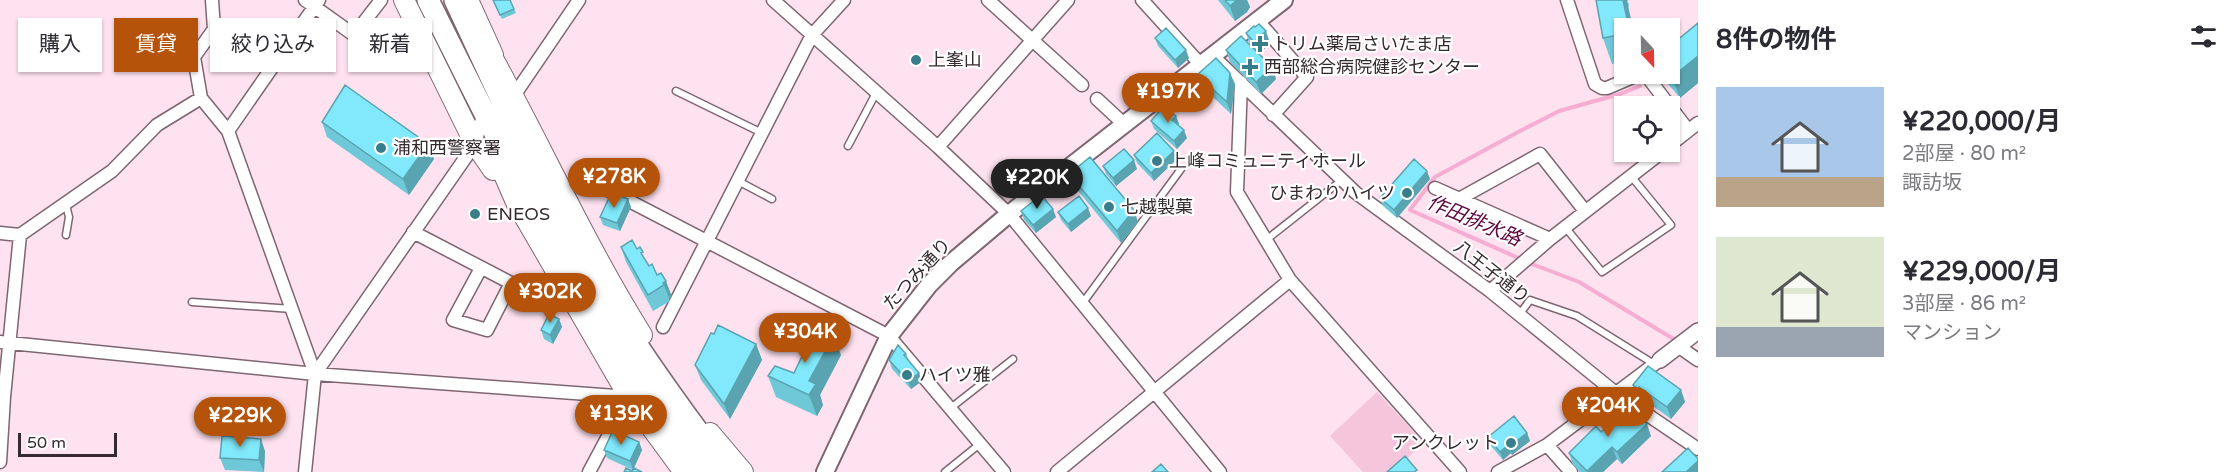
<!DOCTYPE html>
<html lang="ja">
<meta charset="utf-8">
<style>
:root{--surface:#fff;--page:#f2f2f3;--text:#2b2b33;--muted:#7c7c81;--accent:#b45309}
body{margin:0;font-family:"Varela Round","Noto Sans JP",sans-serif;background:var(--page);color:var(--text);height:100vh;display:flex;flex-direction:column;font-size:22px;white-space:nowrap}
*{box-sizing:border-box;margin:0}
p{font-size:20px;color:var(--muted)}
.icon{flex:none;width:33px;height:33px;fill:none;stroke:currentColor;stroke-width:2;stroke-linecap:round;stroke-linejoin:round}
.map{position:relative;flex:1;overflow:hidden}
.sheet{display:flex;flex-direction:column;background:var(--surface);width:540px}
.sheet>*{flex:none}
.top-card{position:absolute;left:18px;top:18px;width:570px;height:54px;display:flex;gap:12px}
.needle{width:39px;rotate:158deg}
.tools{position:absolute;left:1614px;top:18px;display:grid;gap:12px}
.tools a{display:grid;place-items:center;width:66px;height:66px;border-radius:0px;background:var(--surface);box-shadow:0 2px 4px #0004;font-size:30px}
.scale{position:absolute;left:18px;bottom:15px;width:99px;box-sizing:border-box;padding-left:6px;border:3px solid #352a2f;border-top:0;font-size:16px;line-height:21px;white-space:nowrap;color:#352a2f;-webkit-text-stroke:4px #fff;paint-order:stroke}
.price{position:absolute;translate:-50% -51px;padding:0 14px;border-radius:21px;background:var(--accent);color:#fff;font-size:20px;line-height:39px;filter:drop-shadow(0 2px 3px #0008)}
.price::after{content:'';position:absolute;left:50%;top:36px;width:18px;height:14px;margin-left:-9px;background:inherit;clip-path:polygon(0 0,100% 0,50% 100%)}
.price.current{background:#222;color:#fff}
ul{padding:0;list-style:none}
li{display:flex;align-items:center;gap:18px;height:150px;padding:0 18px}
li span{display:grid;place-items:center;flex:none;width:168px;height:120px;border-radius:0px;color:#555}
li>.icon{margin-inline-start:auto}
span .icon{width:72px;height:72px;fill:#fffc;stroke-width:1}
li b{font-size:26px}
h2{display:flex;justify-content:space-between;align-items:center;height:72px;padding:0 18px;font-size:26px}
.tag{padding:0 21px;border-radius:0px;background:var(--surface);box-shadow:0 2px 4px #0004;font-size:21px;line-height:54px}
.tag.current{background:var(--accent);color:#fff}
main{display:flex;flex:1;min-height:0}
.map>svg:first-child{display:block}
</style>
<main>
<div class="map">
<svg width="1698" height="472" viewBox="0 0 1698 472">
<rect width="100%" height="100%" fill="#fee2ef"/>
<!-- green -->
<path fill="#f4c5db" d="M1377,392L1424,443L1392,472H1363L1330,436Z"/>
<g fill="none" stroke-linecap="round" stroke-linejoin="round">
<!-- stream -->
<path stroke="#f7acd2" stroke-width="4" d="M1640,86L1620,94L1559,111L1520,131L1435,177L1410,210L1532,264L1579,282L1677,341"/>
<!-- service casing -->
<g stroke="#7e6671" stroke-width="9">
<path id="service" d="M676,91L762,133
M848,146L876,93
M738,181L772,199
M1565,227L1602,272L1671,225L1631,176
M66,235L69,217L66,205
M1266,240L1342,180
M192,302L292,309
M1082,304L1181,169
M1519,315L1530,300L1577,316L1654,364
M952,407L1013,359
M945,472L981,443"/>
</g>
<!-- minor casing -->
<g stroke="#7e6671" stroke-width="15">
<path id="minor" d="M212,0L214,29L194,57L201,98L228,131L319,0
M305,0L354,35L381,0
M773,0L938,147L1009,214L1220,472
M988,0L1082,85
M1142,0L1202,66
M1567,0L1595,84L1602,88H1607L1640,74L1646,75L1688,130
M1258,21L1307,77L1273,115
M1219,62L1356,193L1490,291L1617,394L1698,449
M1241,82L1237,192L1290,280L1460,472
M513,97L579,0
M1097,99L1125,125
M228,131L315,374L305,472
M1670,145L1698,123
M938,147L1068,0
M589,180L889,336L1004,472
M1435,188L1550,239
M1459,199L1540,154L1585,211
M413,232L511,283L487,330L453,320L481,268
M0,233L20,235
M1490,291L1550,239L1662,152
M663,327L812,35L844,0
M0,342L315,374L629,397L589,472
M1678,346L1698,360
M315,374L475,144L481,122
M1547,445L1571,472
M0,462L4,397L20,235L112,171L157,125L201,98
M1057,472L1290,280
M1498,472L1547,445L1660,360"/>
</g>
<!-- tertiary casing -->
<g stroke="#7e6671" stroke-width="18">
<path id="tertiary" d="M1660,360L1698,331"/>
</g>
<!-- secondary casing -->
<g stroke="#7e6671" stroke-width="20">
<path id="secondary" d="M825,472L889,336L929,285L951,263L1009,214L1284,0"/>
</g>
<!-- trunk casing -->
<g stroke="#7e6671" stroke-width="22">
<path id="trunk" d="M404,0L475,144L493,170
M468,0L493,55
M485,44C539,140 583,241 642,335
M492,147L516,202L629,397L684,472
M710,433L743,472"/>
</g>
<!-- motorway casing -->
<g stroke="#7e6671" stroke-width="24">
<path id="motorway" d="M428,0C471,86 513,172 560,255C603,331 652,403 704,472
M455,0C493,81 531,167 575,245C620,325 673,399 728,472"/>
</g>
<!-- service -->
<use href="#service" stroke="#fff" stroke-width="6"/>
<!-- minor -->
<use href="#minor" stroke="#fff" stroke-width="12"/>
<!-- tertiary -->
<use href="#tertiary" stroke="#fff" stroke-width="15"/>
<!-- secondary -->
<use href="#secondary" stroke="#fff" stroke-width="16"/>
<!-- trunk -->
<use href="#trunk" stroke="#fff" stroke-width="20"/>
<!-- motorway -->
<use href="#motorway" stroke="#fff" stroke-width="21"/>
</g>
<!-- wall -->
<path fill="#6fc8d8" d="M493,0H510L516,13L502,19Z
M1218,0H1247L1250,7L1247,12L1235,21Z
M1596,0H1628L1627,1L1629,4L1624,28V62L1612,64L1603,38Z
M1698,23V83L1680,98L1663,78L1661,74H1670Z
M1246,33L1270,43L1259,54L1250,45Z
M1155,38L1189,58L1178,68L1158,46Z
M1226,50L1272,67L1276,79L1261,94L1230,62Z
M1197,75L1235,84L1231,114L1201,86Z
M1176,116L1179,124L1178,125L1187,138L1177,149L1154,129L1151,121Z
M322,122L434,159L409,195L327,137Z
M1174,151L1177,159L1154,181L1137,163L1134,155Z
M1103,166L1137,169L1116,186L1106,174Z
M1069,174L1138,222L1121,243L1074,186Z
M1430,179L1397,218L1383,206L1380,198Z
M631,207L620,231L603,225L600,217Z
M1021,211L1056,217L1036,233L1024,220Z
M1058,212L1091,216L1071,232L1061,220Z
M621,247L637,249L657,275L661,273L672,297L669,298L670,301L653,311L626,262Z
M559,319L562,327L553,344L544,339L541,330Z
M714,334L756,344L762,360L730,419L701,380L695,365Z
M906,354L908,359L922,381L911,389L892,369L889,360Z
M841,355L820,395L823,405L817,416L776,397L768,376L794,373Z
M1633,385L1681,390L1685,402L1671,419L1643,399L1642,401L1637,397Z
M1601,432L1651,436L1622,464L1617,459L1603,472H1580L1573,465L1569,453Z
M1527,433L1530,441L1512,455L1511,453L1503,460L1491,446L1488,437Z
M639,442L642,450L633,470L607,458L604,450Z
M265,451L264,472L225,470L220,458Z"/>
<!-- shaded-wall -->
<path fill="#5aa3b0" d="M1237,0H1247L1250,7L1247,12L1235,21L1230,6Z
M1622,0H1628L1627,1L1633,28H1629Z
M1266,31L1270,43L1259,54L1254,42Z
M1186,50L1189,58L1178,68L1175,60Z
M1698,56V83L1680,98L1672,77Z
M1272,67L1276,79L1261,94L1256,82Z
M1230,73L1235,84L1231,114L1227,102Z
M1176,116L1179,124L1175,128L1172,120Z
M1184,130L1187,138L1177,149L1174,141Z
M428,144L434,159L409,195L403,179Z
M1174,151L1177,159L1154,181L1151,173Z
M1134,160L1137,169L1116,186L1113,178Z
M1427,171L1430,179L1397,218L1394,210Z
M628,199L631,207L620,231L617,223Z
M1088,208L1091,216L1071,232L1068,224Z
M1053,209L1056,217L1036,233L1033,225Z
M1134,210L1138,222L1121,243L1117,231Z
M666,281L672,297L669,298L663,283Z
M559,319L562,327L553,344L550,335Z
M834,335L841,355L820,395L823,405L817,416L809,395V381Z
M756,344L762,360L730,419L724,404Z
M919,373L922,381L911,389L908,381Z
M1639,387L1643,399L1642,401L1638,389Z
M1681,390L1685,402L1671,419L1667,407Z
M1647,424L1651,436L1622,464L1617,452Z
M1527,433L1530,441L1512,455L1509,447Z
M261,439L265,451L264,472L259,460Z
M639,442L642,450L633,470L630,461Z
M1508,445L1511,453L1503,460L1500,452Z
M1612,447L1617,459L1603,472H1587Z
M1698,461V472H1686Z"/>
<!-- building -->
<path fill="#81e9fb" stroke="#5aa3b0" stroke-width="1.5" d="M493,0H510L514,9L500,15Z
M1225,0H1237L1230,6Z
M1596,0H1623L1629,28H1624V34L1603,38Z
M1698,23V56L1672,77L1670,73V46Z
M1259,24L1266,31L1254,42L1246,33L1254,26L1255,27Z
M1166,28L1186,50L1175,60L1155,38Z
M1241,36L1272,67L1256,82L1226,50Z
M1216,58L1230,73L1227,102L1197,75Z
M345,85L428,144L403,179L322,122Z
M1163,107L1176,116L1172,120L1184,130L1174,141L1151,121Z
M1157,133L1174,151L1151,173L1134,155Z
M1124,149L1134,160L1113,178L1103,166Z
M1090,157L1134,210L1117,231L1069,174Z
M1414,159L1427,171L1394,210L1380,198Z
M616,194L628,199L617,223L600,217L609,198L613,200Z
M1041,195L1053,209L1033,225L1021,211Z
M1079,196L1088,208L1068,224L1058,212Z
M632,240L637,249L640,247L643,252L641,253L649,266L652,264L657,275L661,273L666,281L663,283L664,285L648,295L621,247Z
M549,314L559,319L550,335L541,330Z
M718,325L756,344L724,404L695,365L711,333L714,334Z
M816,327L834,335L809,381L816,384L809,395L768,376L775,366L794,373Z
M898,345L906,354L904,355L919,373L908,381L889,360Z
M1648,366L1681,390L1667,407L1639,387L1638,389L1633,385Z
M1629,405L1647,424L1617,452L1612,447L1587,471L1569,453L1596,426L1601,432Z
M1514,416L1527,433L1509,447L1508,445L1500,452L1488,437Z
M613,430L639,442L630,461L604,450Z
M222,436L261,439L259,460L220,458Z
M1688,448L1698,459V461L1686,472H1662Z
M1405,456L1417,470L1414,472H1387Z
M1161,464L1168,472H1152Z
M626,468L632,471L634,468L642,472H624Z"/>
<!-- markers -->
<g fill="#387e8a" stroke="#fff" stroke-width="2">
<path d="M1257 35h6v6h6v6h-6v6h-6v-6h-6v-6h6z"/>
<circle cx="916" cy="60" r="6"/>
<path d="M1247 58h6v6h6v6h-6v6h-6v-6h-6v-6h6z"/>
<circle cx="381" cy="148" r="6"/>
<circle cx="1157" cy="161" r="6"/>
<circle cx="1407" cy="193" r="6"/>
<circle cx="1109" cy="207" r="6"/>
<circle cx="475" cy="214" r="6"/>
<circle cx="907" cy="375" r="6"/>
<circle cx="1511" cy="443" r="6"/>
</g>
<g text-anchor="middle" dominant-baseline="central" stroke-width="4.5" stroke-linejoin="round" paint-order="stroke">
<!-- poi labels -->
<g font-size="18" fill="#352a2f" stroke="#fff" text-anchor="start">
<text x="1272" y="44">トリム薬局さいたま店</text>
<text x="928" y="60">上峯山</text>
<text x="1264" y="67">西部総合病院健診センター</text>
<text x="393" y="148">浦和西警察署</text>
<text x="1169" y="161">上峰コミュニティホール</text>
<text x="1395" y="193" text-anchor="end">ひまわりハイツ</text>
<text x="1121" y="207">七越製菓</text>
<text x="487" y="214">ENEOS</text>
<text x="919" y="375">ハイツ雅</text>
<text x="1499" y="443" text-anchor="end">アンクレット</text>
</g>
<!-- street labels -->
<g font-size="18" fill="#352a2f" stroke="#fff">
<text transform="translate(1492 272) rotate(38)">八王子通り</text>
<text transform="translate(917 274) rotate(-47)">たつみ通り</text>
</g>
<!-- water labels -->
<g font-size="20" font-style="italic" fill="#600840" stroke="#fff">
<text transform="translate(1474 221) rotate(23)">作田排水路</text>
</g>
</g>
</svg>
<div class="tools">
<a><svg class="needle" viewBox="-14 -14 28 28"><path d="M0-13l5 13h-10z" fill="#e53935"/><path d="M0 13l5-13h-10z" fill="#7c7c81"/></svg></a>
<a><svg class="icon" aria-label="locate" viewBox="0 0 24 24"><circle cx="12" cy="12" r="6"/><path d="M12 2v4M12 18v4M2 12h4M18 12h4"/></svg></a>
</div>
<div class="scale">50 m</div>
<b class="price" style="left:1168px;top:124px">¥197K</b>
<b class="price" style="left:614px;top:209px">¥278K</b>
<b class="price current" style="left:1037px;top:210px">¥220K</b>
<b class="price" style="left:550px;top:324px">¥302K</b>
<b class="price" style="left:805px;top:364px">¥304K</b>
<b class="price" style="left:1608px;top:438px">¥204K</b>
<b class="price" style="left:621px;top:446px">¥139K</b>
<b class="price" style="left:240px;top:448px">¥229K</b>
<div class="top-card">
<a class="tag">購入</a>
<a class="tag current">賃貸</a>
<a class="tag">絞り込み</a>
<a class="tag">新着</a>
</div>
</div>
<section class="sheet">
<h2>8件の物件<svg class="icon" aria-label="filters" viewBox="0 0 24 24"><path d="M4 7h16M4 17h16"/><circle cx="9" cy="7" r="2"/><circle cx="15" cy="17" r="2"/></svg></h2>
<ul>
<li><span style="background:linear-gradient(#a9c7e8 75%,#b9a48a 0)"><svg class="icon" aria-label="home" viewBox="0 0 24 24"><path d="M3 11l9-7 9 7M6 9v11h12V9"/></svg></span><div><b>¥220,000/月</b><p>2部屋 · 80 m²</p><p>諏訪坂</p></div></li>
<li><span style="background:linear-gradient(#dfe7d0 75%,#9aa5b1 0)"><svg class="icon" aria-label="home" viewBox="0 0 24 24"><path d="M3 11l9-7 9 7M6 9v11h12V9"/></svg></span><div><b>¥229,000/月</b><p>3部屋 · 86 m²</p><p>マンション</p></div></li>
</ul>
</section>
</main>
